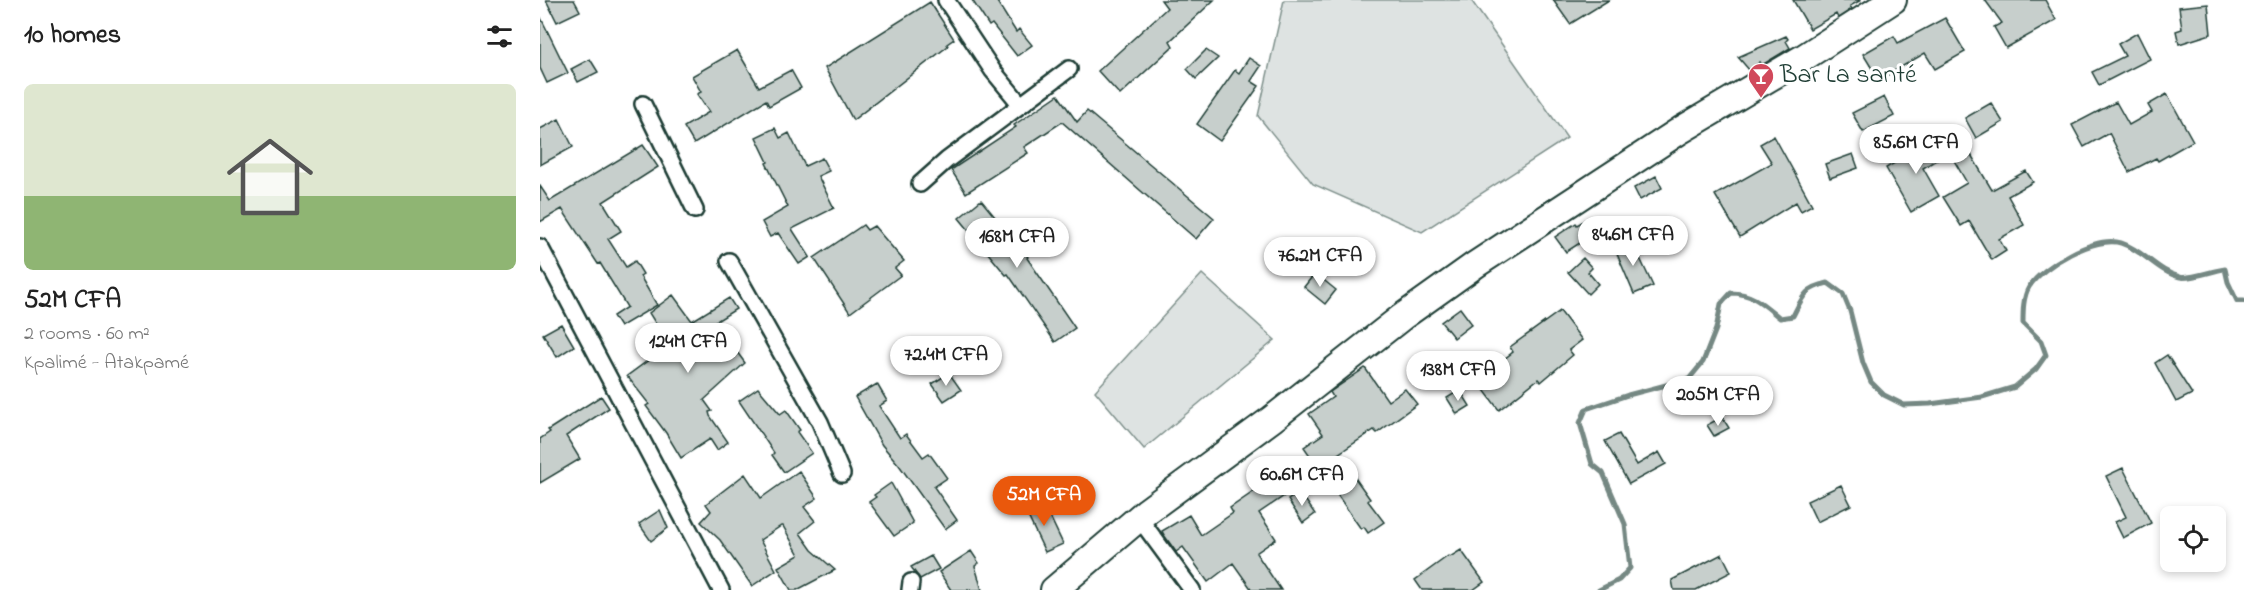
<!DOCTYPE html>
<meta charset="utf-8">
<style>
:root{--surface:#fff;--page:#f6f6f6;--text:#222;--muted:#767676;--accent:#ea580c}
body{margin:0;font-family:"Indie Flower",sans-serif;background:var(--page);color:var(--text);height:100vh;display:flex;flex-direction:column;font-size:22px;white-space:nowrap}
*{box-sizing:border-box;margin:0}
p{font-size:20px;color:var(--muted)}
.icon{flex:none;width:33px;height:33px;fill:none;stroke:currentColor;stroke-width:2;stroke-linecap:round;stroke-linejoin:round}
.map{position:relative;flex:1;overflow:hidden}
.drawer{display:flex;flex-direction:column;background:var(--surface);width:540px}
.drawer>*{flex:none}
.tools{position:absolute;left:1620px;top:506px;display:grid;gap:12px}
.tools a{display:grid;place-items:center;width:66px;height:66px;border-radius:9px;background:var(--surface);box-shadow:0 3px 9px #0003;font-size:30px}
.price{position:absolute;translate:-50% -51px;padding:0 14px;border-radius:21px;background:#fff;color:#222;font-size:20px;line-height:39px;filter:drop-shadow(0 2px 3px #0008)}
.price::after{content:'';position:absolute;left:50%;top:36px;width:18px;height:14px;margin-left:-9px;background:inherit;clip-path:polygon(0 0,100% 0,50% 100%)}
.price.on{background:var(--accent);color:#fff}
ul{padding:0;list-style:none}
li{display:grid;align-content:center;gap:12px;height:318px;padding:0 24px}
li span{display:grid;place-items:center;height:186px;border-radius:9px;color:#555}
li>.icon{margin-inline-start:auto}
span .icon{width:108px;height:108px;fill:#fffc;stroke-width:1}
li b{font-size:26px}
h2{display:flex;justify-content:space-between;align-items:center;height:72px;padding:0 24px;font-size:26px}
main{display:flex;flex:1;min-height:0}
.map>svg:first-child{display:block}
</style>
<main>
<section class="drawer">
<h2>10 homes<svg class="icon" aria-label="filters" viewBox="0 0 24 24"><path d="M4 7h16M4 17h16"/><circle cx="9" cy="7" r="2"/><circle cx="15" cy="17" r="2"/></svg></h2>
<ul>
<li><span style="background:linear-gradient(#dfe7d0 60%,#8fb573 0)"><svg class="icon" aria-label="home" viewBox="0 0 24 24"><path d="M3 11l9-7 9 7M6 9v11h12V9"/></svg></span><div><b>52M CFA</b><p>2 rooms · 60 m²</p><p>Kpalimé - Atakpamé</p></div></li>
</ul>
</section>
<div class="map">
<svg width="1704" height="590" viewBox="0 0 1704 590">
<rect width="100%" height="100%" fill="#fff"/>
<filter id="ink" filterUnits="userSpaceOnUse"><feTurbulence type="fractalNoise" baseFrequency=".0167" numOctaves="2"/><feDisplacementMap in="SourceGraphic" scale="12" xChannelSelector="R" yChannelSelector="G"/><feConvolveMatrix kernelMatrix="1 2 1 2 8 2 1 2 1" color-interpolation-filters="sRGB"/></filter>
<g filter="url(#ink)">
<!-- green -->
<path fill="#dee3e2" stroke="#7e908b" stroke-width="1.5" d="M744,0H931L1027,138L882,232L773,184L718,116Z
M662,274L735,340L604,449L555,391Z"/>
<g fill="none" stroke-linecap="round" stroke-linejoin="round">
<!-- stream -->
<path stroke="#758883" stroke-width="5" d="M1059,590L1079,580L1090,568L1085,524L1063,473L1052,464L1040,423L1046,409L1088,395L1149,379L1163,362L1176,329L1181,304L1191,293C1213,293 1224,305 1240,318L1253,316C1263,296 1265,288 1288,283L1303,294L1310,311L1323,363L1331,382L1344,395L1364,405L1390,404L1442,397L1475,387L1496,369L1506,355L1501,341L1483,323C1483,311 1483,297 1489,287C1502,266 1556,235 1581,243C1603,250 1618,272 1640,277C1649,280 1674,270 1685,269L1688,282L1697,301H1704"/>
</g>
<!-- building -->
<path fill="#c7cfcc" stroke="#1f3d34" stroke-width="1.5" d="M6,0H34L40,11L17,22Z
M432,0H456L476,32L479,29L492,45L477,56L452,24L449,26Z
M621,0H674L630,41L633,46L580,95L558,71L627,8Z
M1013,0H1069L1030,24Z
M1253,0H1321L1310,6L1312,9L1298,18L1296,14L1270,29Z
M1445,0H1505L1516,20L1466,48L1454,27L1462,23Z
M390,2L414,39L407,44L408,46L313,120L285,68Z
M1668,4L1671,34L1639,44L1636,31L1642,29L1639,7Z
M0,16L28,73L7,83L0,68Z
M1405,18L1425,52L1395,69L1385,53L1339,80L1323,54L1354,36L1358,43Z
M1597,33L1610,59L1559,85L1552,72L1585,56L1578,44Z
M1246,36L1248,39L1246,41L1250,48L1222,65L1220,62L1210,71L1198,57Z
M197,50L219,87L251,70L261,88L229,106L226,100L154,144L144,127L169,112L157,94L161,92L152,76Z
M666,50L678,58L656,79L647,69Z
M709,58L721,66L711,81L719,86L680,141L657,124L695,70L699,73Z
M50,59L58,72L38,82L31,69Z
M1627,94L1653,141L1618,161L1616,158L1589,172L1569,133L1544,147L1532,125L1576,102L1589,125L1612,112L1608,105Z
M518,95L537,122L547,111L674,218L656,239L522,122L484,147L488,153L426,193L411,170L476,127L474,125Z
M1344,97L1354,116L1323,132L1312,113Z
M1451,103L1463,122L1436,138L1425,118Z
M19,119L33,147L0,165V129Z
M235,128L240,138L249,133L265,166L282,158L289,171L278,176L294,208L252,229L270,257L259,264L238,233L230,237L222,222L248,207L226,163L228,162L216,137Z
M1234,136L1272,205L1261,211L1256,202L1200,237L1175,195L1232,163L1220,144Z
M1396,138L1406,154L1383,168L1399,196L1371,212L1346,168Z
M103,145L118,167L63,202L81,231L68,239L86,267L95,261L103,274L100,276L117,305L80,327L73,316L87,307L60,263L58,264L22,209L0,222V186L10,201Z
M1427,148L1452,190L1486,171L1493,182L1468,196L1484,225L1459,239L1466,251L1452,260L1429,221L1421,226L1403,197L1427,183L1412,157Z
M1313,154L1318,168L1290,178L1285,164Z
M1116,176L1122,188L1100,200L1094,188Z
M441,200L488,257L487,258L535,328L515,342L468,274L466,275L419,218Z
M1052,216L1060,230L1026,252L1015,237L1036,223L1037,225Z
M323,225L327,230L334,226L364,261L355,268L361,275L310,313L274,258Z
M1091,239L1113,286L1094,294L1074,247Z
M1043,258L1052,268L1048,272L1058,284L1048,294L1028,272Z
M775,273L796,290L785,304L764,287Z
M133,295L152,321L189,298L196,309L175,322L205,363L164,400L172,411L169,412L170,416L188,442L177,450L170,439L141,458L126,433L106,406L109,404L87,376L129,345L109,313Z
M920,308L932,324L914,338L901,322Z
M1020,311L1042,340L1029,350L1033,355L1001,382L998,379L959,410L944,390L949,386L942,376L973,352L970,347Z
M21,324L34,346L17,357L3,334Z
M1627,355L1652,394L1636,402L1615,363Z
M825,368L848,401L865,389L877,404L837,433L834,430L798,454L830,499L828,501L844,522L828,533L824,527L821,529L764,447L783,434L769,414L793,397L790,392Z
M409,373L421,390L404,401L392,384Z
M337,384L347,401L339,406L360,438L366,434L383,457L389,453L407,478L394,487L417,520L405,529L359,465L342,445L315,397Z
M218,388L240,414L246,410L260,430L257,432L272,453L244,472L232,455L234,453L199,401Z
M920,390L930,406L917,414L907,398Z
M61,396L69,408L26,436L40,459L0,483V439L10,432L8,430Z
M1182,417L1189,428L1174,436L1167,425Z
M1079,434L1097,465L1119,452L1126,464L1089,484L1065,441Z
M1583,468L1611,523L1583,538L1575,522L1586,517L1566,476Z
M259,471L277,498L264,507L275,521L260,533L272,550L295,570L257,590H251L238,567L259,555L243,526H241L220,540L236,570L212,586L180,540L161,522L171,511L166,504L205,474L221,498Z
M738,475L750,492L719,513L736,539L716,553L741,590H712L693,563L668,582L643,547L636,552L624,535L622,531L649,515L661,535L693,513L690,508Z
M351,483L373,523L354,536L329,502L336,497L334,495Z
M1301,485L1311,505L1277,522L1267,501Z
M760,492L775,514L763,523L748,500Z
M503,502L523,544L505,552L485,510Z
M120,510L128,528L111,541L99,524Z
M921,550L944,582L933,590H882L875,580L908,556L910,557Z
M431,551L439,563L435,566L442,590H411L399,572Z
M1182,554L1191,572L1156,590H1134L1132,580Z
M391,556L399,569L380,579L371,567Z"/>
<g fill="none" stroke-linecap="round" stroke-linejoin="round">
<!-- street casing -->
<g stroke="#1f3d34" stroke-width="20">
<path id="street" d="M406,0L453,71L481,105
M103,104L155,210
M380,184L407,160L529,69
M0,247L181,590
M189,261L280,422L302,474
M599,518L652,590
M370,590L371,582"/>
</g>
<!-- primary casing -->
<g stroke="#1f3d34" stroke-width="30">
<path id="primary" d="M514,590L607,511L732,419L862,317L935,265L1141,130L1263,58L1353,0"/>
</g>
<!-- street -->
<use href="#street" stroke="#fff" stroke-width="15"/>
<!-- primary -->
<use href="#primary" stroke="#fff" stroke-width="26"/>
</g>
</g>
<!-- icons -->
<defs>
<g id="bar-pin" transform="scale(1.35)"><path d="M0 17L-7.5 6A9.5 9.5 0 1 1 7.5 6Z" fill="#d1495b" stroke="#fff"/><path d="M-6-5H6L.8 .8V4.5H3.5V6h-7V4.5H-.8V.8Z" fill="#fff"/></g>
</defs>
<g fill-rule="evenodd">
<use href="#bar-pin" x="1221" y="76"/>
</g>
<g text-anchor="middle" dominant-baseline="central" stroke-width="6" stroke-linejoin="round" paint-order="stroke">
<!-- poi labels -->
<g font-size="26" fill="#1f3d34" stroke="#fff" text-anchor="start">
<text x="1240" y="76">Bar La santé</text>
</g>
</g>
</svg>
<div class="tools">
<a><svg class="icon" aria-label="locate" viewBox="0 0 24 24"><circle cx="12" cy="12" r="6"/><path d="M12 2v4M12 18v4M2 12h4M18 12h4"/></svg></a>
</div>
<b class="price" style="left:1376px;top:175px">85.6M CFA</b>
<b class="price" style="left:1093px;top:267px">84.6M CFA</b>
<b class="price" style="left:477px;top:269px">168M CFA</b>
<b class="price" style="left:780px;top:288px">76.2M CFA</b>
<b class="price" style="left:148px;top:374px">124M CFA</b>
<b class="price" style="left:406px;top:387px">72.4M CFA</b>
<b class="price" style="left:918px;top:402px">138M CFA</b>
<b class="price" style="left:1178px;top:427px">205M CFA</b>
<b class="price" style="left:762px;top:507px">60.6M CFA</b>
<b class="price on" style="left:504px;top:527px">52M CFA</b>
</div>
</main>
